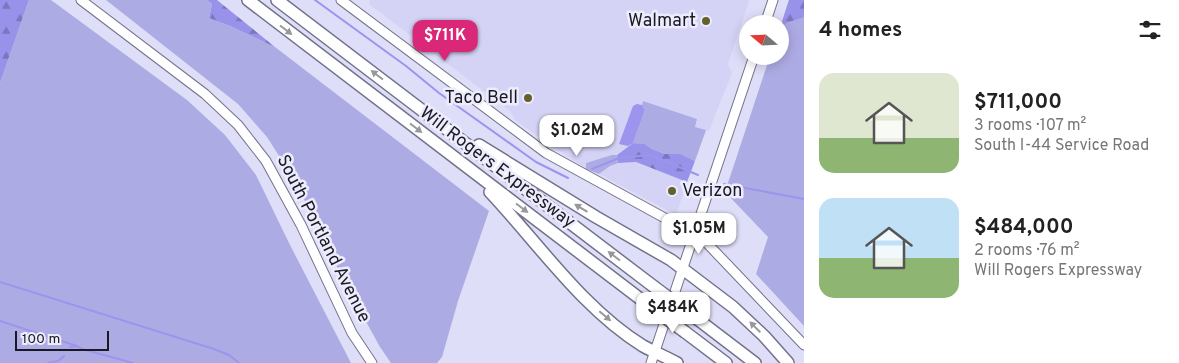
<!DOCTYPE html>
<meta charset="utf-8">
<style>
:root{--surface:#fff;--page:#f2f2f2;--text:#222;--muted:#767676;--accent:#db2777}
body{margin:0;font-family:Overpass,sans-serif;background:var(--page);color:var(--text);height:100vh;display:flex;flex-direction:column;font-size:19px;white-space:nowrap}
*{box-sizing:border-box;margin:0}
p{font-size:16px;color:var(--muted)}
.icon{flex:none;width:28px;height:28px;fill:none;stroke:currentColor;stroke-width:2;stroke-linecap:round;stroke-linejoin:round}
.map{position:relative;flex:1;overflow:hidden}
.drawer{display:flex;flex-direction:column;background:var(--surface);width:375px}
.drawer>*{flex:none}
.needle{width:32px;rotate:289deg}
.controls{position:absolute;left:739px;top:15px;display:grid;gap:10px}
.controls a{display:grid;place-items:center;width:50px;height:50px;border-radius:50%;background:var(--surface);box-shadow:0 2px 12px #0003;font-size:25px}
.scale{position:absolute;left:15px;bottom:12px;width:94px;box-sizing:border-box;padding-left:5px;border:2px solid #1a1923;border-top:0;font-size:14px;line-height:18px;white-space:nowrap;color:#1a1923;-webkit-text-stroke:4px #ececfd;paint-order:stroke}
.price{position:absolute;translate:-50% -42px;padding:0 11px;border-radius:10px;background:#fff;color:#222;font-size:16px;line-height:32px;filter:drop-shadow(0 1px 2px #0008)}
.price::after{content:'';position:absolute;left:50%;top:30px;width:15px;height:11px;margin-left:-8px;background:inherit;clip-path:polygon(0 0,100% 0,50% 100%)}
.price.on{background:var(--accent);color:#fff}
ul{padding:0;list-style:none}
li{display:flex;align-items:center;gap:15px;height:125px;padding:0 15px}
li span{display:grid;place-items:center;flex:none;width:140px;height:100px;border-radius:15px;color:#555}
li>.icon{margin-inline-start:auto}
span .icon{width:60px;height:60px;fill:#fffc;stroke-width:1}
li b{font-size:21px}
h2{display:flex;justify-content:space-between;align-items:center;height:60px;padding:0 15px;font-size:21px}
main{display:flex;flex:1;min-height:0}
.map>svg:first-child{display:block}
</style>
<main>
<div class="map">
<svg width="804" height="363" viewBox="0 0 804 363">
<defs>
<pattern id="forest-firs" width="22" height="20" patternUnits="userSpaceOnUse" patternTransform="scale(1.25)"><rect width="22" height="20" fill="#9992eb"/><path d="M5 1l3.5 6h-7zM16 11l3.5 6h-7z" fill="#7c76be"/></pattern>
</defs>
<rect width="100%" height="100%" fill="#dedef9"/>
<!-- built -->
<path fill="#d4d3f6" d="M370,0H747L749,1L728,64L732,73L709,131L695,127L697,119L643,101L642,105L637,104L619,143L628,146L617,155L586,163V169L516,121L510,111L369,4Z
M636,162L687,182L676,215L599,174L610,166L618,163Z"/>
<!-- green -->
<path fill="#adabe3" d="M29,0H51L187,100L225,135L256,175L290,245L351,363H0V83Z
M106,0H207L212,4L209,18L230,26L275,47L489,211L458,301L442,357L437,363H391L380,347L347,287L295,181L267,137L238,104Z
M789,0H804V326L756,274L768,237L725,192L770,56H780V27Z
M643,101L697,119L695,127L706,130L695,161L681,154H665L652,149L645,144L633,143L645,110L642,105Z
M612,155H617L618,163L610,166L599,174L586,169V163Z"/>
<!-- forest -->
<path fill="url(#forest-firs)" d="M0,0H29L0,83Z
M207,0H217L275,47L230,26L209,18L212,4Z
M789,0H804V17L786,23L780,29Z
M633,143L645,144L652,149L665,154H681L695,161L687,182L636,162L618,163L617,155Z"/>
<!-- water -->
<path fill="#9c94ee" d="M637,104L642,105L645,110L633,143L628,146L619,144L633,106Z"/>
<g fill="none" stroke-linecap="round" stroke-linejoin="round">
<!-- stream -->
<path stroke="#9c94ee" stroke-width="2" d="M315,0L406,66L439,93L536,162L568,178
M592,169L619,158L650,155L698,175
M724,184L804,199
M0,282L214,349L229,355L239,363
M0,321L77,346
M70,347L77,346L82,349L133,363
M48,363L58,361L64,356"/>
<!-- secondary casing -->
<g stroke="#72728a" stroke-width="11">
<path id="secondary" d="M81,0L205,94L238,125L266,161L301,225L352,333L372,363
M341,0L546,153L703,239L804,345
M765,24L773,0
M651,363L754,56"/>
</g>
<!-- highway casing -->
<g stroke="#72728a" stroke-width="14">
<path id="highway" d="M248,0L647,304
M277,0L653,286
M479,145L596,217L671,260L733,307L764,336L788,363
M490,192C538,243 583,309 643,346C654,352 666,357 677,363
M692,315L755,363
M685,332L726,363"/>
</g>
<!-- secondary -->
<use href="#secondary" stroke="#fff" stroke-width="9"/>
<!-- highway -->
<use href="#highway" stroke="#fff" stroke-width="11"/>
<!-- highway-bridge casing -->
<g stroke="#72728a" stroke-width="14" stroke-linecap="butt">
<path id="highway-bridge" d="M653,286L692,315
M647,304L685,332"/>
</g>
<!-- highway-bridge -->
<use href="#highway-bridge" stroke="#fff" stroke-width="11"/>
</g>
<!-- one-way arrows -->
<defs><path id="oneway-solid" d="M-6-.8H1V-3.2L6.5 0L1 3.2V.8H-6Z" transform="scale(1.25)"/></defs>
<g fill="#98989c">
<use href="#oneway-solid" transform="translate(286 30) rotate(37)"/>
<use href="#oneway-solid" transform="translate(377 75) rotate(-143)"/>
<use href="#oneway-solid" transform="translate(416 128) rotate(37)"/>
<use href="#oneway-solid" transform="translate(522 208) rotate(37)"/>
<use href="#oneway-solid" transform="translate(581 208) rotate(-149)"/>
<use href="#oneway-solid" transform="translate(614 256) rotate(-143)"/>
<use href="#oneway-solid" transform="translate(605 316) rotate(40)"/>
<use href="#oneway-solid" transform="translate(755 327) rotate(-135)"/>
</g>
<!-- markers -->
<g fill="#63602d" stroke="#ececfd" stroke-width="2">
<circle cx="706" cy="21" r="5"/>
<circle cx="528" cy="98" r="5"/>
<circle cx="672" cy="191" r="5"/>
</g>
<g text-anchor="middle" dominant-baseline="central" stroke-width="5" stroke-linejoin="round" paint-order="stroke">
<!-- poi labels -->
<g font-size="18" fill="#1a1923" stroke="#ececfd" text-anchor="end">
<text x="696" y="21">Walmart</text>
<text x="518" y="98">Taco Bell</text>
<text x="682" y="191" text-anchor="start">Verizon</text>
</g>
<!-- street labels -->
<g font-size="18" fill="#1a1923" stroke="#ececfd">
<text transform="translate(497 168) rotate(37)">Will Rogers Expressway</text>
<text transform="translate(323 239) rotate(63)">South Portland Avenue</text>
</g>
</g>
</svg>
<div class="controls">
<a><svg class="needle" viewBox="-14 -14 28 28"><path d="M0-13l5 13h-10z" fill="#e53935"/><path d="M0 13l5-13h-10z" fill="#767676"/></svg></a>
</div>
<div class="scale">100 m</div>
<b class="price on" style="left:445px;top:62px">$711K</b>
<b class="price" style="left:577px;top:157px">$1.02M</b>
<b class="price" style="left:699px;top:255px">$1.05M</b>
<b class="price" style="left:673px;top:334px">$484K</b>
</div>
<section class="drawer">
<h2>4 homes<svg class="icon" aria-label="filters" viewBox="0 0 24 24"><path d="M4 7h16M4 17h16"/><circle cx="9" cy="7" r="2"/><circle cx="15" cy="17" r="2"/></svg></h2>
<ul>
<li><span style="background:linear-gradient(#dfe7d0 65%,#8fb573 0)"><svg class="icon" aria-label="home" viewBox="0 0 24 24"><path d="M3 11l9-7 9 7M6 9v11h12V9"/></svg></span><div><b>$711,000</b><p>3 rooms · 107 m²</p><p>South I-44 Service Road</p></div></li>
<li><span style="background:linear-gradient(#bfe0f5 60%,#8fb573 0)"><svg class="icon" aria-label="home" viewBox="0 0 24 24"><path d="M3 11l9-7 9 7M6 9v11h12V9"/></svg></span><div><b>$484,000</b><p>2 rooms · 76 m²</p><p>Will Rogers Expressway</p></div></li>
</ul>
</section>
</main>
